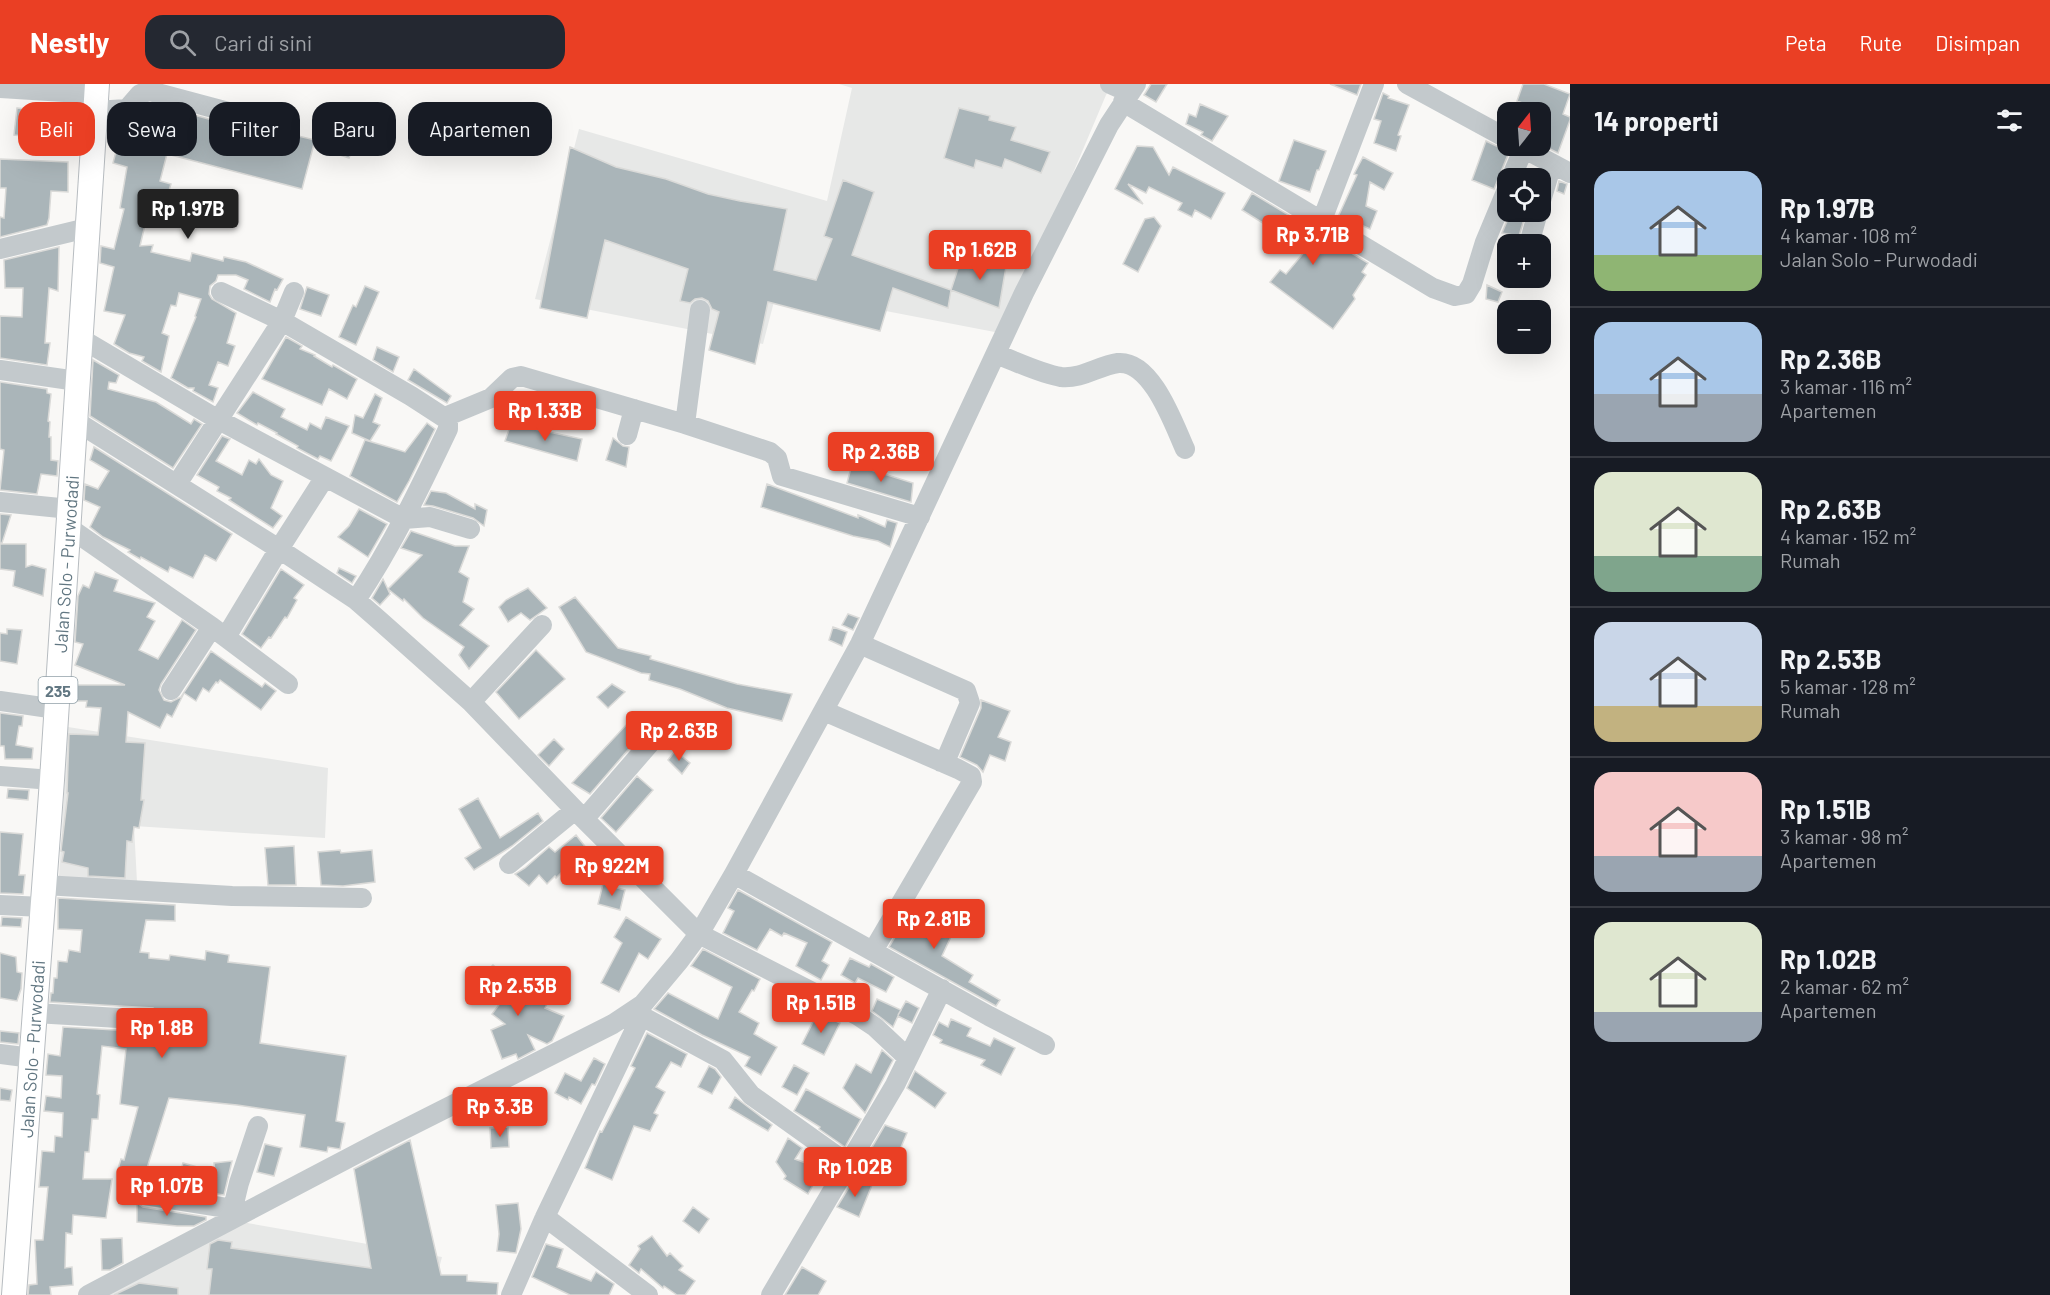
<!DOCTYPE html>
<html lang="id">
<meta charset="utf-8">
<style>
:root{--surface:#171b24;--page:#242831;--text:#f1f3f6;--muted:#9ea1a6;--line:#363941;--accent:#ea3f24}
body{margin:0;font-family:Barlow,sans-serif;background:var(--page);color:var(--text);height:100vh;display:flex;flex-direction:column;font-size:22px;white-space:nowrap}
*{box-sizing:border-box;margin:0}
p{font-size:20px;color:var(--muted)}
.icon{flex:none;width:33px;height:33px;fill:none;stroke:currentColor;stroke-width:2;stroke-linecap:round;stroke-linejoin:round}
.map{position:relative;flex:1;overflow:hidden}
.details{display:flex;flex-direction:column;background:var(--surface);width:480px}
.details>*{flex:none}
.hud{position:absolute;left:18px;top:18px;width:570px;height:54px;display:flex;gap:12px}
.needle{width:39px;rotate:17deg}
.tools{position:absolute;left:1497px;top:18px;display:grid;gap:12px}
.tools a{display:grid;place-items:center;width:54px;height:54px;border-radius:12px;background:var(--surface);box-shadow:0 6px 24px #0002;font-size:30px}
.price{position:absolute;translate:-50% -51px;padding:0 14px;border-radius:6px;background:var(--accent);color:#fff;font-size:20px;line-height:39px;filter:drop-shadow(0 2px 3px #0008)}
.price::after{content:'';position:absolute;left:50%;top:36px;width:18px;height:14px;margin-left:-9px;background:inherit;clip-path:polygon(0 0,100% 0,50% 100%)}
.price.on{background:#222;color:#fff}
ul{padding:0;list-style:none}
li{display:flex;align-items:center;gap:18px;height:150px;padding:0 24px}
li+li{border-top:2px solid var(--line)}
li span{display:grid;place-items:center;flex:none;width:168px;height:120px;border-radius:18px;color:#555}
li>.icon{margin-inline-start:auto}
span .icon{width:72px;height:72px;fill:#fffc;stroke-width:1}
li b{font-size:26px}
h2{display:flex;justify-content:space-between;align-items:center;height:72px;padding:0 24px;font-size:26px}
.pill{padding:0 21px;border-radius:18px;background:var(--surface);box-shadow:0 6px 24px #0002;font-size:21px;line-height:54px}
.pill.on{background:var(--accent);color:#fff}
header{display:flex;align-items:center;gap:36px;box-sizing:border-box;height:84px;padding:0 30px;background:var(--accent);color:#fff}
header strong{font-size:28px}
nav{display:flex;gap:33px;margin-inline-start:auto;font-size:21px}
.search{width:420px;height:54px;background:var(--page);display:flex;align-items:center;gap:15px;box-sizing:border-box;padding:0 21px;border-radius:18px;color:var(--muted);font-size:22px}
main{display:flex;flex:1;min-height:0}
.map>svg:first-child{display:block}
</style>
<header>
<strong>Nestly</strong>
<div class="search"><svg class="icon" aria-label="search" viewBox="0 0 24 24"><circle cx="10" cy="10" r="6"/><path d="M15 15l6 6"/></svg>Cari di sini</div>
<nav><a>Peta</a><a>Rute</a><a>Disimpan</a></nav>
</header>
<main>
<div class="map">
<svg width="1570" height="1211" viewBox="0 0 1570 1211">
<rect width="100%" height="100%" fill="#f9f8f6"/>
<!-- built -->
<path fill="#e7e8e7" d="M839,0H1113L1106,11L1005,250L777,206L763,260L535,215L579,45L827,117L852,4Z
M68,643L328,684L325,754L134,742L137,798L59,793Z
M230,1136L442,1173L432,1211H85Z"/>
<!-- building -->
<path fill="#aab5b9" stroke="#dadad8" stroke-width="1.5" d="M1151,0H1167L1156,18L1144,11Z
M1330,0H1361L1357,11Z
M1523,0H1544L1570,10L1563,30L1570,33V36L1558,69L1540,60V28H1532L1534,23L1517,17Z
M1383,9L1389,12L1388,14L1409,21L1398,51L1401,52L1396,67L1374,59L1381,37L1374,35Z
M150,19L274,53L281,52L286,49L315,56L302,105L167,70L160,97L171,100L168,110L153,107L140,162L153,161L151,168L190,177L192,169L223,177L224,173L246,178L283,195L277,206L275,205L270,218L244,205L248,196L236,191H218L216,197L210,202L209,210L212,215L236,229L227,259L235,262L228,282L218,278L209,301L218,304L213,318L193,307L194,304H188L171,294L196,233L195,232L201,215L179,209L176,222L171,221L162,249L169,252L161,288L142,277L144,273L129,269L114,260L125,231L104,227L114,183L100,179L101,162L114,165L124,125L120,124L127,83L113,79L118,60L134,65L146,22Z
M1200,20L1228,32L1212,57L1201,51L1203,48L1186,40L1189,30L1196,33Z
M17,24L53,28L50,55L14,51Z
M959,24L990,32L989,36L1016,43L1011,56L1050,68L1041,89L1005,75L1002,84L976,76L974,84L944,74Z
M343,53L355,57L349,74L337,70Z
M1294,56L1326,67L1319,86H1317L1310,108L1279,97Z
M1486,57L1509,68L1494,105L1472,96Z
M1137,62L1153,63L1169,91L1173,83L1225,109L1211,135L1195,126L1192,133L1178,126L1182,119L1149,103L1146,109L1128,100L1143,120L1115,105Z
M570,63L616,83L666,95L708,110L740,117L787,125L774,186L816,196L832,155L824,152L843,96L874,108L852,171L951,206L948,224L893,204L880,247L768,218L755,280L709,266L719,228L712,225L708,217L702,214L695,215L690,219L680,217L688,185L605,156L587,234L540,224Z
M1363,73L1393,89L1384,106L1370,98L1366,122L1377,127L1370,145L1359,140L1353,142L1338,133L1357,91L1354,90Z
M0,75L68,78V108L51,107L49,134L47,141L0,153V133L4,134L6,104H0Z
M1559,97L1567,100L1564,110L1557,107Z
M1252,109L1368,179L1362,188L1366,191L1353,211L1355,215L1333,245L1270,198L1280,186L1286,190L1306,166L1242,126Z
M1511,128H1526L1519,152L1502,149Z
M1154,133L1161,142L1138,188L1123,180L1145,135Z
M59,163L58,207L49,204L45,259H50L47,281L0,274V232L22,233L23,204H5L4,176Z
M962,172L987,180L1006,183L999,224L951,206Z
M1487,201L1502,208L1498,218L1486,215Z
M365,202L379,208L356,261L339,253L353,221L356,223Z
M307,203L329,211L321,232L300,225Z
M286,253L302,262L300,265L315,271L314,272L332,283L333,281L357,295L347,315L329,305L322,321L262,295Z
M377,263L399,273L393,288L373,276Z
M93,276L119,291L116,299L109,298L108,305L156,318L191,340L194,335L202,340L173,384L90,332Z
M414,285L451,312L447,319L408,296Z
M0,298L47,305V309L51,310L48,337L50,338L49,353H51V376L58,377L57,392L41,390L37,410L0,406L4,366L0,365Z
M253,308L285,325L281,333L307,346L310,339L321,345L326,333L349,342L331,377L320,372L318,375L297,364L298,362L276,350L277,349L258,339L257,341L237,329Z
M375,310L382,314L373,338L380,341L370,357L352,349L355,331L363,334Z
M427,339L435,345L409,397L397,418L350,392L365,356L405,368Z
M511,340L582,355L577,377L505,357Z
M222,352L230,355L216,377L242,391L249,376L256,380L259,375L271,391L283,397L271,424L282,432L273,444L229,416L231,414L217,407L219,403L197,391Z
M613,354L623,362L629,363L626,383L606,376Z
M94,363L232,450L216,477L205,471L193,494L170,483L168,488L141,473L140,475L128,468L130,466L103,453L90,443L100,423L84,416L85,400L98,405L109,387L90,376Z
M852,380L913,399L911,418L847,399Z
M767,400L858,434V431L885,443L887,436L897,439L890,463L878,457L853,452L761,423Z
M431,407L446,409L475,425V420L487,426L484,442L473,434L433,422L424,421Z
M359,425L387,440L368,473L338,453L349,442Z
M0,430L11,431L2,459H0Z
M411,447L455,462H469L459,488L469,494L463,518L474,525L460,541L489,562L469,585L459,571L464,563L423,534L404,515L403,517L388,505L422,471L401,464Z
M0,460H26V483L32,481L46,485L43,512L13,502L15,487L0,485Z
M339,484L356,492L352,499L337,489Z
M281,485L304,501L294,514L297,516L287,534L285,533L271,554L269,553L261,564L242,550Z
M95,488L118,496L114,507L155,519L147,533L155,537L139,566L158,575L182,536L196,546L161,600L159,606L164,616L171,618L181,613L211,567L262,603L265,599L276,607L261,626L220,596L218,599L216,598L209,608L203,604L196,617L184,609L172,633L167,630L160,644L128,628L126,658L145,659L141,716H144L139,744L134,743L132,758L127,757L125,794L88,792V784L62,778L64,768L61,767L68,709H67L69,650L98,651L101,624L86,623L87,617H76V601H125L75,581L83,560L75,558L78,512L83,501L89,504Z
M383,495L390,510L380,521L372,514Z
M528,504L547,524L530,536L521,529L508,538L499,523L506,516Z
M575,513L618,564L651,572L650,575L737,600L792,610L782,637L727,624L680,605L649,596L650,590L641,589L586,568L559,523Z
M848,530L859,534L853,546L842,541Z
M833,543L847,548L842,562L829,556Z
M7,545L22,546L17,580L0,577V549L7,550Z
M536,566L565,595L519,635L496,608Z
M612,600L625,608L608,624L597,613Z
M981,616L1010,627L998,653L1011,658L1005,677L990,671L983,688L977,681L960,673L981,624Z
M0,629L23,632L22,642H19L16,661L33,664L32,675H5L4,662H0Z
M628,639L640,652L590,710L572,699Z
M554,655L564,665L549,682L538,671Z
M675,667L690,679L682,690L668,676Z
M637,692L653,706L616,748L601,734Z
M8,705L29,706L28,716L7,714Z
M478,714L500,754L538,729L543,737L512,762L474,786L465,774L481,764L459,725Z
M0,748L23,750L19,791H25L23,810L0,809Z
M576,751L587,765L567,781L568,782L556,794L555,792L547,800L539,791L529,802L515,790L525,784L549,763L555,768Z
M294,762L296,801H268L265,764Z
M340,766L341,769L372,766L375,798L343,802L321,801L318,768Z
M603,800L625,806L620,826L598,820Z
M738,806L832,858L822,877L829,881L821,896L796,882L807,859L784,849L782,852L770,845L757,866L723,849L734,827L728,824Z
M58,814L175,821V837L146,836L140,868L149,869V874L169,876L170,871L205,876L206,867L229,871L228,878L270,883L260,959L346,972L336,1037L345,1039L340,1065L328,1063L327,1068L300,1063L305,1031L237,1021L169,1014L142,1100L136,1103L134,1107L121,1105L118,1085L121,1075L124,1076L138,1023L120,1020L126,965L102,962L97,1010L100,1011L98,1035H92L89,1068H85L83,1095H112L106,1134L73,1131L72,1150L66,1149L65,1184L72,1183L73,1201L50,1203L51,1211H28L29,1201L37,1200L35,1156H43L48,1103H39L42,1067L54,1068L55,1052L62,1053L63,1029L44,1027L46,1012L61,1014L62,992L46,991L48,970L60,972L63,943L151,948L158,946L164,937L162,930L153,924L50,918L51,909H53L54,894H57L58,877L67,878L69,866L80,868L82,846L58,845Z
M912,824L930,834L932,830L956,842L942,872L973,891L969,898L1000,916L996,922L889,863Z
M2,833L22,834L21,843L1,842Z
M626,833L661,855L648,875L639,869L619,908L601,899L622,859L614,853Z
M703,865L760,895L754,907L752,906L739,928L759,939L754,950L777,963L761,991L745,982L750,973L702,951L654,925L668,909L718,935L732,903L691,882Z
M0,869L16,873L17,888L22,889L21,905L17,917L0,914Z
M850,874L869,883L871,880L894,893L886,908L858,894L855,899L841,891Z
M493,881L512,897L507,904L526,918L528,912L547,920L545,924L564,932L552,957L547,960L528,951L535,966L518,975L516,970L502,975L491,946L505,940L492,930L501,918L489,909L477,896Z
M877,915L901,926L898,931L906,917L919,924L912,939L898,932L893,943L872,927Z
M818,928L840,939L824,971L802,960Z
M951,935L971,944L967,952L990,962L994,954L1015,964L1001,991L981,981L985,976L940,959L942,956L933,951L939,938L948,943Z
M0,947L19,949L18,960L0,958Z
M647,949L687,970L681,983L671,978L656,1003L665,1008L654,1029L658,1031L650,1047L634,1042L612,1096L585,1084L600,1047L602,1048L635,984L631,982Z
M882,966L893,976L865,1029L843,1004L856,980L871,989Z
M594,974L605,980L595,1001L592,1000L581,1020L569,1013L568,1016L555,1009L565,989L581,997Z
M794,981L809,989L797,1011L782,1003Z
M709,982L715,985L721,993L712,1010L698,1003Z
M915,987L946,1009L935,1024L907,1004Z
M0,1004L12,1006L10,1017L0,1016Z
M806,1005L861,1035L845,1063L819,1045L820,1043L794,1027Z
M735,1013L772,1041L768,1047L729,1024Z
M885,1041L907,1049L891,1087H887L865,1075Z
M508,1043L509,1063L491,1064L490,1044Z
M788,1054L802,1064L795,1075L822,1085L808,1110L784,1095L786,1092L776,1078Z
M410,1056L441,1191H467V1197L498,1199L497,1211H209L212,1185H207L210,1160L218,1156L232,1158L231,1164L371,1184L354,1085Z
M265,1060L282,1064L274,1092L257,1088Z
M232,1077L224,1111L176,1104L183,1079L215,1088L214,1079Z
M854,1095L872,1101L859,1133L837,1123Z
M137,1119L143,1123L206,1133V1136L194,1142H177L137,1138Z
M518,1119L521,1145L516,1169L497,1167L499,1150L496,1121Z
M693,1123L709,1135L699,1149L683,1137Z
M652,1152L667,1172L670,1169L683,1182L679,1186L695,1197L685,1211H677L664,1202L663,1204L641,1185L639,1189L629,1181L640,1165L638,1162Z
M122,1154L123,1179L110,1186H102L101,1155Z
M546,1160L563,1165L557,1183L591,1197L596,1188L614,1200L609,1211H570L532,1193Z
M802,1183L826,1197L818,1211H785Z
M139,1199L178,1204V1211H114Z"/>
<g fill="none" stroke-linecap="round" stroke-linejoin="round">
<!-- major casing -->
<g stroke="#b7bcc0" stroke-width="26">
<path id="major" d="M14,1211L52,696L97,0"/>
</g>
<!-- minor -->
<path stroke="#c3c9cc" stroke-width="20" d="M1110,0L1130,9
M1407,0L1508,55
M0,4L96,10
M1123,18L1433,204L1455,212L1466,210L1472,200L1485,158L1508,103
M95,27L127,25L140,10L150,7L277,41
M1519,62L1570,89
M1511,94L1524,64
M1540,120L1552,80
M1322,136L1374,0
M1529,160L1538,128
M0,165L87,144
M221,208L282,237L411,312L448,336V345C420,404 392,462 356,516
M80,254L217,335L404,435L430,433L470,445
M996,270C1015,277 1041,290 1061,293C1082,295 1098,282 1118,279C1152,276 1174,341 1185,365
M0,286L77,297
M445,333L491,314L512,294L521,292L685,340L770,368L777,374L782,392L920,433
M74,336L279,465L356,516L380,537L471,618L575,726L699,850L857,931L875,943L908,974
M685,340L700,226
M627,351L634,325
M177,400L282,237L294,208
M0,418L70,425
M68,443L212,543L288,600
M226,553L279,465L325,393
M860,560L966,607L970,619L947,673L941,678
M171,606L212,543
M0,617L56,625
M471,618L542,541
M824,627L958,685L971,692L972,698L873,867
M0,692L52,696
M585,734L658,650
M509,780L575,726
M734,790L989,932L1045,961
M44,801L232,812L362,814
M0,821L43,823
M634,928L723,976L751,1011L848,1080
M35,929L152,936
M0,970L32,974
M145,1111L233,1125
M545,1133L648,1211
M230,1136L239,1099L258,1042
M88,1211L381,1057L613,940L643,920L679,877L699,850L734,790L860,560L1024,209L1109,41L1136,0
M511,1211L545,1133L641,933
M771,1211L895,1001L942,905"/>
<!-- major -->
<use href="#major" stroke="#fff" stroke-width="24"/>
</g>
<g text-anchor="middle" dominant-baseline="central" stroke-width="6" stroke-linejoin="round" paint-order="stroke">
<!-- shield labels -->
<rect fill="#fff" stroke="#91a0a8" stroke-width="1.5" x="38.5" y="593" width="39" height="26" rx="4.5"/>
<g font-size="16" font-weight="bold" fill="#627782">
<text x="58" y="606">235</text>
</g>
<!-- street labels -->
<g font-size="18" fill="#627782" stroke="#fff">
<text transform="translate(66 480) rotate(-86)">Jalan Solo - Purwodadi</text>
<text transform="translate(32 965) rotate(-86)">Jalan Solo - Purwodadi</text>
</g>
</g>
</svg>
<div class="tools">
<a><svg class="needle" viewBox="-14 -14 28 28"><path d="M0-13l5 13h-10z" fill="#e53935"/><path d="M0 13l5-13h-10z" fill="#9ea1a6"/></svg></a>
<a><svg class="icon" aria-label="locate" viewBox="0 0 24 24"><circle cx="12" cy="12" r="6"/><path d="M12 2v4M12 18v4M2 12h4M18 12h4"/></svg></a>
<a>+</a>
<a>−</a>
</div>
<b class="price on" style="left:188px;top:156px">Rp 1.97B</b>
<b class="price" style="left:1313px;top:182px">Rp 3.71B</b>
<b class="price" style="left:980px;top:197px">Rp 1.62B</b>
<b class="price" style="left:545px;top:358px">Rp 1.33B</b>
<b class="price" style="left:881px;top:399px">Rp 2.36B</b>
<b class="price" style="left:679px;top:678px">Rp 2.63B</b>
<b class="price" style="left:612px;top:813px">Rp 922M</b>
<b class="price" style="left:934px;top:866px">Rp 2.81B</b>
<b class="price" style="left:518px;top:933px">Rp 2.53B</b>
<b class="price" style="left:821px;top:950px">Rp 1.51B</b>
<b class="price" style="left:162px;top:975px">Rp 1.8B</b>
<b class="price" style="left:500px;top:1054px">Rp 3.3B</b>
<b class="price" style="left:855px;top:1114px">Rp 1.02B</b>
<b class="price" style="left:167px;top:1133px">Rp 1.07B</b>
<div class="hud">
<a class="pill on">Beli</a>
<a class="pill">Sewa</a>
<a class="pill">Filter</a>
<a class="pill">Baru</a>
<a class="pill">Apartemen</a>
</div>
</div>
<section class="details">
<h2>14 properti<svg class="icon" aria-label="filters" viewBox="0 0 24 24"><path d="M4 7h16M4 17h16"/><circle cx="9" cy="7" r="2"/><circle cx="15" cy="17" r="2"/></svg></h2>
<ul>
<li><span style="background:linear-gradient(#a9c7e8 70%,#8fb573 0)"><svg class="icon" aria-label="home" viewBox="0 0 24 24"><path d="M3 11l9-7 9 7M6 9v11h12V9"/></svg></span><div><b>Rp 1.97B</b><p>4 kamar · 108 m²</p><p>Jalan Solo - Purwodadi</p></div></li>
<li><span style="background:linear-gradient(#a9c7e8 60%,#9aa5b1 0)"><svg class="icon" aria-label="home" viewBox="0 0 24 24"><path d="M3 11l9-7 9 7M6 9v11h12V9"/></svg></span><div><b>Rp 2.36B</b><p>3 kamar · 116 m²</p><p>Apartemen</p></div></li>
<li><span style="background:linear-gradient(#dfe7d0 70%,#7fa58c 0)"><svg class="icon" aria-label="home" viewBox="0 0 24 24"><path d="M3 11l9-7 9 7M6 9v11h12V9"/></svg></span><div><b>Rp 2.63B</b><p>4 kamar · 152 m²</p><p>Rumah</p></div></li>
<li><span style="background:linear-gradient(#c9d6e8 70%,#c2b280 0)"><svg class="icon" aria-label="home" viewBox="0 0 24 24"><path d="M3 11l9-7 9 7M6 9v11h12V9"/></svg></span><div><b>Rp 2.53B</b><p>5 kamar · 128 m²</p><p>Rumah</p></div></li>
<li><span style="background:linear-gradient(#f6c9c9 70%,#9aa5b1 0)"><svg class="icon" aria-label="home" viewBox="0 0 24 24"><path d="M3 11l9-7 9 7M6 9v11h12V9"/></svg></span><div><b>Rp 1.51B</b><p>3 kamar · 98 m²</p><p>Apartemen</p></div></li>
<li><span style="background:linear-gradient(#dfe7d0 75%,#9aa5b1 0)"><svg class="icon" aria-label="home" viewBox="0 0 24 24"><path d="M3 11l9-7 9 7M6 9v11h12V9"/></svg></span><div><b>Rp 1.02B</b><p>2 kamar · 62 m²</p><p>Apartemen</p></div></li>
</ul>
</section>
</main>
